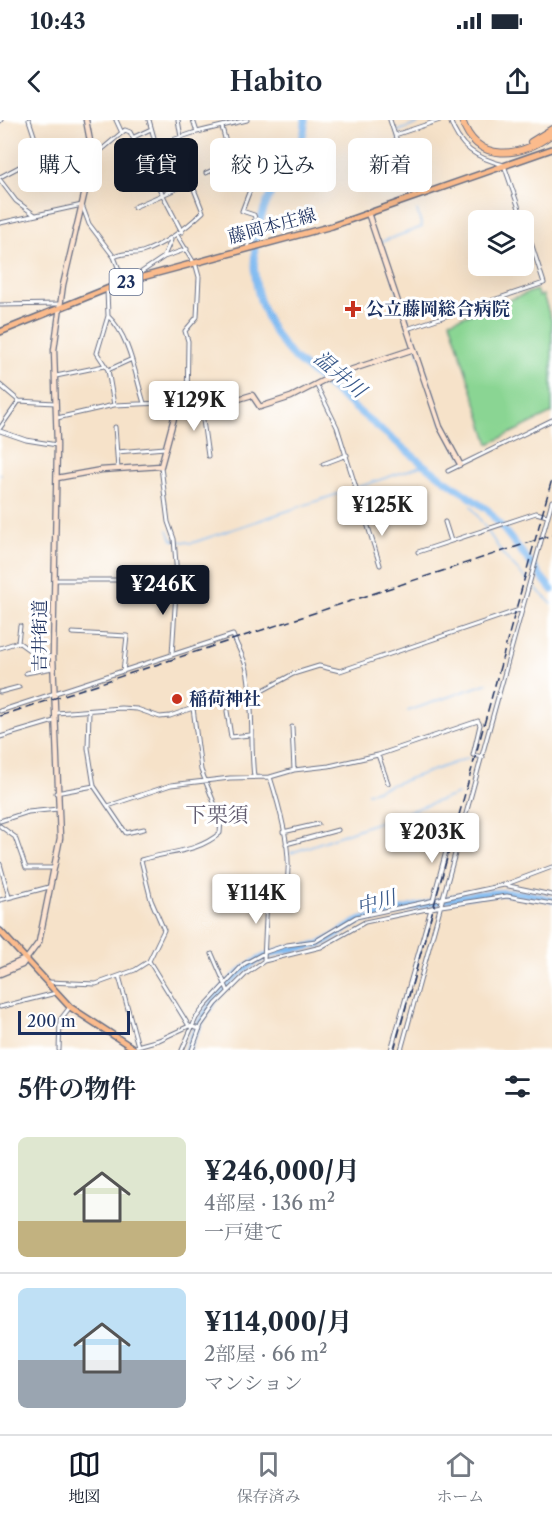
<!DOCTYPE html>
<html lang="ja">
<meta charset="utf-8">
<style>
:root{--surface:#fff;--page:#f6f6f7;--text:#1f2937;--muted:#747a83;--line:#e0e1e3;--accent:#111827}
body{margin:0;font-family:"Libre Caslon Text","Noto Serif JP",serif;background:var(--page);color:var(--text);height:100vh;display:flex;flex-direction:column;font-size:22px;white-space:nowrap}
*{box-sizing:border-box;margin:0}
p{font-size:20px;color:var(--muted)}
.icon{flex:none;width:33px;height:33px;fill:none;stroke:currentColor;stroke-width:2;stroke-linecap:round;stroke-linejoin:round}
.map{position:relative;height:930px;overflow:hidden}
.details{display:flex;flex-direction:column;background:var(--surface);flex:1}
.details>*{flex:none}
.banner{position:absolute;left:18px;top:18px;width:516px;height:54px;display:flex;gap:12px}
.tools{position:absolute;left:468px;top:90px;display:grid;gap:12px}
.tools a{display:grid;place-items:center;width:66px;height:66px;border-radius:9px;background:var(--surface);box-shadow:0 6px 24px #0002;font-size:30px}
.scale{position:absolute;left:18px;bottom:15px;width:112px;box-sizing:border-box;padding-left:6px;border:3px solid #1b2f5e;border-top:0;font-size:16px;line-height:21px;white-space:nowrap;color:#1b2f5e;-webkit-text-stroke:4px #fff;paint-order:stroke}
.price{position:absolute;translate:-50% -51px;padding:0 14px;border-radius:6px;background:#fff;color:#222;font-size:20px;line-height:39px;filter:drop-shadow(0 2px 3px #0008)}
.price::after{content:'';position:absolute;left:50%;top:36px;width:18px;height:14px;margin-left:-9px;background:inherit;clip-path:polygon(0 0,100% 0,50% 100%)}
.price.on{background:var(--accent);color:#fff}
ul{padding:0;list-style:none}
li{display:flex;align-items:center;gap:18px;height:150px;padding:0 18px}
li+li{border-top:2px solid var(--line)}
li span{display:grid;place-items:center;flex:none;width:168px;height:120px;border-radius:9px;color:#555}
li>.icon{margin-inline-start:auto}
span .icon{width:72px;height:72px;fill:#fffc;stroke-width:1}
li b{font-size:26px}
h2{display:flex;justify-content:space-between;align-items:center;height:72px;padding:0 18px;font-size:26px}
.chip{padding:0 21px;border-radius:9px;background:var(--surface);box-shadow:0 6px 24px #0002;font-size:21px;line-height:54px}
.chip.on{background:var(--accent);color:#fff}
.status{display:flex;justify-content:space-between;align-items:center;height:42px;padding:0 30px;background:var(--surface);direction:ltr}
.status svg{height:16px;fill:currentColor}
header{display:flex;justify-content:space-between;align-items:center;height:78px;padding:0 18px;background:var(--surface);font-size:27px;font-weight:600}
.menu{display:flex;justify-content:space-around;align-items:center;height:84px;border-top:2px solid var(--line);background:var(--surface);font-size:16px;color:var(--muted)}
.menu a{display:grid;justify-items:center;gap:3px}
.menu .on{color:var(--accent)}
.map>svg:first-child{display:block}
</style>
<div class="status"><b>10:43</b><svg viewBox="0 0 49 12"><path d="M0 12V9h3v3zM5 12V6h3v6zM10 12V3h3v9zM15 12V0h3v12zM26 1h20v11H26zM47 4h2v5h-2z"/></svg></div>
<header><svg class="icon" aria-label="back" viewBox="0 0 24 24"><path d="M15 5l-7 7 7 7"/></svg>Habito<svg class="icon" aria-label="share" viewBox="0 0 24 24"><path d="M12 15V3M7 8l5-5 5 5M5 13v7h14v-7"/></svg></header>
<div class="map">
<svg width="552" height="930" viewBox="0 0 552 930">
<rect width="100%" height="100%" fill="#fff"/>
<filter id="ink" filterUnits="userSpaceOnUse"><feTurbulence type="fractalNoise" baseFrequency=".0167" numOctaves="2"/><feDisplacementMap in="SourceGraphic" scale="12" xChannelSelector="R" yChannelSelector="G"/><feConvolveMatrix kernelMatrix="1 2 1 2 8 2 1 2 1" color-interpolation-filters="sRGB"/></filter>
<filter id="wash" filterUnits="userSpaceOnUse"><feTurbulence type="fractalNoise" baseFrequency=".008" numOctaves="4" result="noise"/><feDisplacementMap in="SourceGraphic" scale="24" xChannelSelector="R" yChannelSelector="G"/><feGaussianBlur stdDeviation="1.35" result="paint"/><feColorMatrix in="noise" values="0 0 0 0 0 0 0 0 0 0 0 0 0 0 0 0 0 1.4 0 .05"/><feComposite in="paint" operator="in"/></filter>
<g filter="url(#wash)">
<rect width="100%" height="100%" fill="#f6e2c9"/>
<!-- green -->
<path fill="#8ad593" stroke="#528278" stroke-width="1.5" d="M536,170L539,177L543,175L552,202V293L489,324L450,201Z"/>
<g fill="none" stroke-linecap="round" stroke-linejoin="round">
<!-- stream -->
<path stroke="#7fbaf1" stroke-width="1.5" d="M396,12L419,3L418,0
M398,17L416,72
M381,122L422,107L417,90
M383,128L410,206
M413,214L442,301L462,338
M0,354H1
M471,386L504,436L528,461
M168,410L172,420L192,423L424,345
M532,465L552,484
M408,591L488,563
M368,673L468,638
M291,733L458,674"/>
<!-- river -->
<path stroke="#7fbaf1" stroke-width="7" d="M305,0C306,23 290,39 279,58C243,120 245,184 294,238L424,345L488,390L552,470
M187,930C204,888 233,846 277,832C292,827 308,829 322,823C336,817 347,806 362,800C421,787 492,759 552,780"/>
</g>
</g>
<g filter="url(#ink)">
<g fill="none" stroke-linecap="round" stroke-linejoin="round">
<!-- street casing -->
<g stroke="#686e83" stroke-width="5">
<path id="street" d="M29,0L43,43L91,31
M116,0L122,13
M149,0L156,25
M178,0L181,17
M193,0L197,12
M390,0L415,76
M450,0C459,28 477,38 504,45L523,100
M0,1L1,0
M395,15L440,0
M134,17L151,9
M140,31L193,13L247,0
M93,37L125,10L130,12L182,112
M250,46L267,52
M206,53L231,42L222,7
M0,57L40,36
M0,60L16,81L35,95
M134,87L190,63
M0,103L82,85L89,104L114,137L124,162
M177,115L196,146L199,157L197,197L185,211L188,221L187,288
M247,129L255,98L254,95L242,91L258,49
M164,136L171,120
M114,137C128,131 133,135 142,132C166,124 185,109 203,92L175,21
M131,159L164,137L187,129
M107,170L108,196C130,216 135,255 144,283
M0,185L59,184
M108,196L97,233L108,250L114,285
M407,209L544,163L524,101
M108,250L130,240
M56,256L104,246
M316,264L337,307L380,445
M0,265L19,281L55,283
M201,286L208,336
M57,298L114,285L187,282
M115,307L118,349
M0,308L19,281
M0,311L26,320L57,325
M117,332L165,328
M323,344L347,335
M161,347L168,402L174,419L177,456L172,535
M448,351L552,300
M445,402L451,421
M418,432L536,393L547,396
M55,460H176
M72,513L127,516L123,552
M18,522L20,506
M0,528L18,522L36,535L53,537
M26,553L53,548
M0,572L19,567
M0,591L233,515C237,526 245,539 247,550C254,586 250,622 254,657
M89,591L88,628L94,666L126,713L144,709
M227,591L231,617L250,615
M56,593L121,588L137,589L160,597L170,596L213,581L258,573L293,554L319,546L340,551L522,489
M292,607L294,650
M0,617L54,601
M378,635L388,663
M56,673L94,666
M108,686L171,665L230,658L270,657L294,650L329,646L378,635L478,601L480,605L473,635L483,637
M0,701L28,692L58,689
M0,706L15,717L26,748H53
M283,712L318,704
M286,724L338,710
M0,744L9,777
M504,765L552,775
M0,780L49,767
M433,780L452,709
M212,834L228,871
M264,840L267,778L281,776C299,750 279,685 270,657
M149,841L189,906
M119,856L138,926
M48,862L96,864L135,850L149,841L164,810L151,780L141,740C169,731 197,733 220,713L221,700L201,650L193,588
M0,887L56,873
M137,926L159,920L189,906L200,909
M59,930L60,900L70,887
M182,930L196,898L205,886L244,844L266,832L287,825L316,821L356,797L504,765L552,747
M192,930L201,905L216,884L247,853L264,841L321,827L365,802L441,786L507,776L552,784
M391,930L431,789
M401,930L552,381"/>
</g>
<!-- secondary casing -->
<g stroke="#686e83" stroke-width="7">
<path id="secondary" d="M368,93L440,307L460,344
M57,358L101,350L161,346L175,294L179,289L232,281L252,275L260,287L291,277L332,256L414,229
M1,850L23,840
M0,854L22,845L39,822L60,718L53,537L57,325L54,230L63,165L93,37L86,0"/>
</g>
<!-- primary casing -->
<g stroke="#686e83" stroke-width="8">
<path id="primary" d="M0,212L124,162L332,106L552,29
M0,811L70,887L136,930"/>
</g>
<!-- highway casing -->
<g stroke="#686e83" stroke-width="8">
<path id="highway" d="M462,0C477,45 521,37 552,14
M531,22L552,9"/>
</g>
<!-- street -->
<use href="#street" stroke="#fff" stroke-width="3"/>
<!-- secondary -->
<use href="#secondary" stroke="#fde4d1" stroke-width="4.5"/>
<!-- primary -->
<use href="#primary" stroke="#fbbb8c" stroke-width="5"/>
<!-- highway -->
<use href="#highway" stroke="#fbbb8c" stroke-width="6"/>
<!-- rail -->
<path stroke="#1b2f5e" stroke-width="1.5" stroke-dasharray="9 4.5" stroke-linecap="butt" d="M0,596L552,415
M394,930L552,359"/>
</g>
</g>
<!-- markers -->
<g fill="#c8321e" stroke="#fff" stroke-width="2">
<path d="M350 180h6v6h6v6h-6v6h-6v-6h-6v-6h6z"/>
<circle cx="177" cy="579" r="6"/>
</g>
<g text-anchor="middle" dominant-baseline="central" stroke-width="6" stroke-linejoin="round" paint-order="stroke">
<!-- shield labels -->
<rect fill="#fff" stroke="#5f6d8e" stroke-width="1.5" x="109.5" y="149" width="33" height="26" rx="4.5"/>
<g font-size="16" font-weight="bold" fill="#1b2f5e">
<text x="126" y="162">23</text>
</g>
<!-- street labels -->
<g font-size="18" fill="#1b2f5e" stroke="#fff">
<text transform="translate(272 106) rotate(-15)">藤岡本庄線</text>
<text transform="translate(40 516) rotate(-90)">吉井街道</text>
</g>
<!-- poi labels -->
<g font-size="18" font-weight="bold" fill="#1b2f5e" stroke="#fff" text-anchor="start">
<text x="366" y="189">公立藤岡総合病院</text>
<text x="189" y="579">稲荷神社</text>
</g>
<!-- water labels -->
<g font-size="20" font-style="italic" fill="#39598a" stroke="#fff">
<text transform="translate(340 254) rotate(40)">温井川</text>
<text transform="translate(376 782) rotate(-16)">中川</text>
</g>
<!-- quarter labels -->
<g font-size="21" fill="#605a6e" stroke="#fff">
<text x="217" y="694">下栗須</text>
</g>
</g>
</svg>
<div class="tools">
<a><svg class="icon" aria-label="layers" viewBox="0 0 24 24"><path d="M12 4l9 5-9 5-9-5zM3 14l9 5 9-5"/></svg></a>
</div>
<div class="scale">200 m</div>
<b class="price" style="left:194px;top:312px">¥129K</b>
<b class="price" style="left:382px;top:417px">¥125K</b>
<b class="price on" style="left:163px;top:496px">¥246K</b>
<b class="price" style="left:432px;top:744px">¥203K</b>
<b class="price" style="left:256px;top:805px">¥114K</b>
<div class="banner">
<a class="chip">購入</a>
<a class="chip on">賃貸</a>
<a class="chip">絞り込み</a>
<a class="chip">新着</a>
</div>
</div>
<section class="details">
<h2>5件の物件<svg class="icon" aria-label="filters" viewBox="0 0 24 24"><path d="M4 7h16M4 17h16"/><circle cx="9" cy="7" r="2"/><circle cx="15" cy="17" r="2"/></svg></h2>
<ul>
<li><span style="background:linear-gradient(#dfe7d0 70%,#c2b280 0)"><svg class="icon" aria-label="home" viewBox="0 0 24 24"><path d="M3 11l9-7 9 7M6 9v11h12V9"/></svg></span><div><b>¥246,000/月</b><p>4部屋 · 136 m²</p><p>一戸建て</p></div></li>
<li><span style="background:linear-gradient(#bfe0f5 60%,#9aa5b1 0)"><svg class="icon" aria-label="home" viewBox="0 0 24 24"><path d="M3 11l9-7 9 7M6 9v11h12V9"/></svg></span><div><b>¥114,000/月</b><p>2部屋 · 66 m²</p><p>マンション</p></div></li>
</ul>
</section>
<nav class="menu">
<a class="on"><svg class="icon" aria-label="map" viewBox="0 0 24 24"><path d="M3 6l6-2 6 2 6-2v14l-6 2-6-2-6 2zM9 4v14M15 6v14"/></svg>地図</a>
<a><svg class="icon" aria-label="saved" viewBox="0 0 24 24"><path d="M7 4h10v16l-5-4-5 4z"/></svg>保存済み</a>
<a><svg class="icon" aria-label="home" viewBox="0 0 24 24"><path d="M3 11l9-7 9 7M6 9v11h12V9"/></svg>ホーム</a>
</nav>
